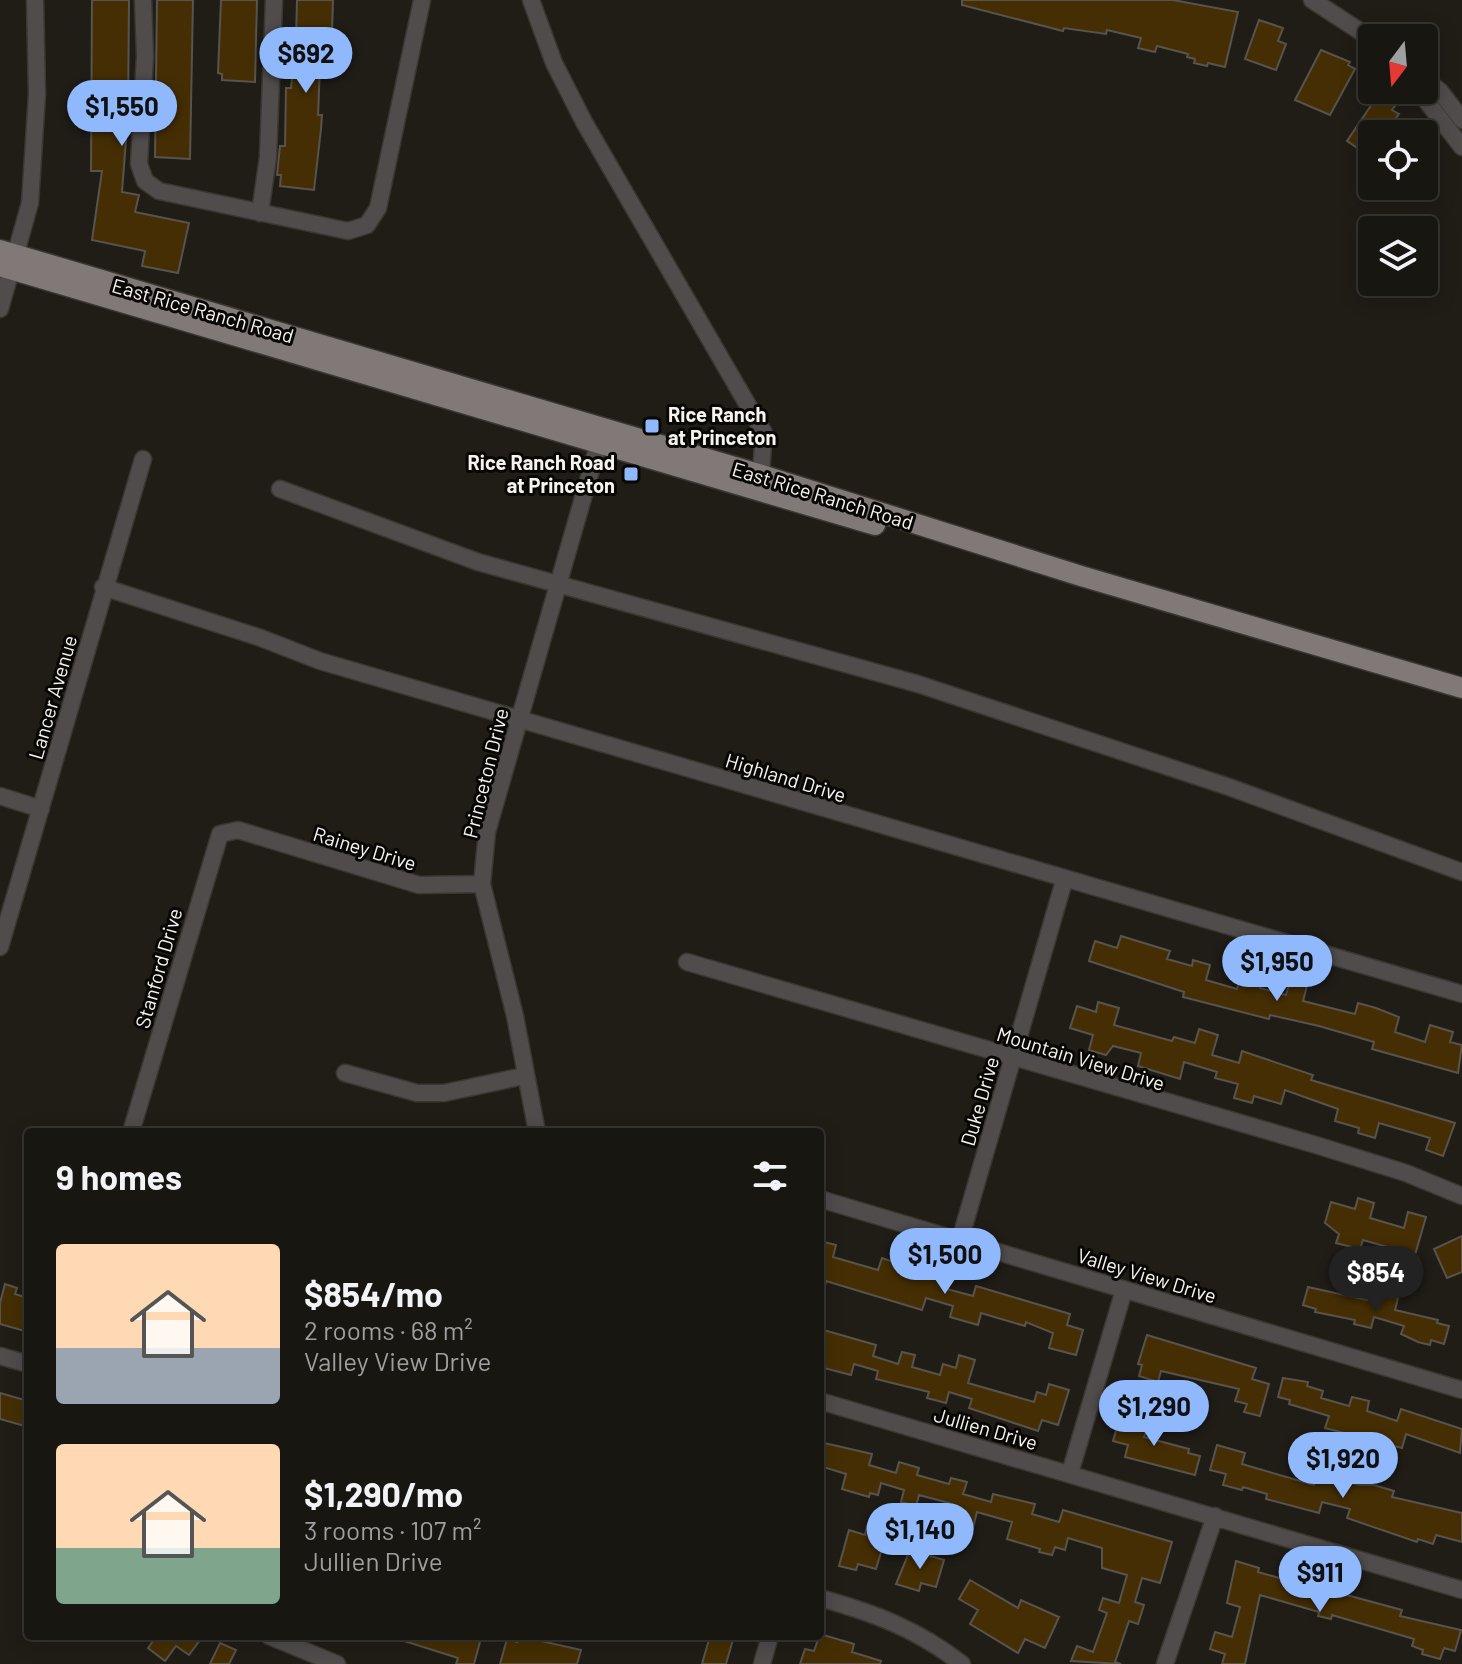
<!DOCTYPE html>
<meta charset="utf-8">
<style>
:root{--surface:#181611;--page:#25231f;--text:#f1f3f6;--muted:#9f9f9f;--line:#363531;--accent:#90b8fd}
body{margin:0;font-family:Barlow,sans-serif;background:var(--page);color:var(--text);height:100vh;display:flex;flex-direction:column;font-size:30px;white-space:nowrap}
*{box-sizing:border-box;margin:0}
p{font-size:26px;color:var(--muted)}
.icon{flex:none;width:44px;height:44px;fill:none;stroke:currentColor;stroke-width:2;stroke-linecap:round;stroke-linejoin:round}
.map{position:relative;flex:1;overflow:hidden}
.panel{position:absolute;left:24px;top:1128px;width:800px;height:512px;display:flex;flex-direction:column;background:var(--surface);border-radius:8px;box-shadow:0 4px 20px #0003,0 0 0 2px var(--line)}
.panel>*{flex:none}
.needle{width:52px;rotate:196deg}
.fabs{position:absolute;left:1358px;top:24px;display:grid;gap:16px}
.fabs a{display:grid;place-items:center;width:80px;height:80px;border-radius:8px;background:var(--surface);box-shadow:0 4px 20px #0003,0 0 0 2px var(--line);font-size:40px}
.price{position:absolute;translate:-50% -68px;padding:0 18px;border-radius:28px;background:var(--accent);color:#111;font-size:26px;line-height:52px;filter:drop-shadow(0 2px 4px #0008)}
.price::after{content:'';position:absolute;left:50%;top:48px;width:24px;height:18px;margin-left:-12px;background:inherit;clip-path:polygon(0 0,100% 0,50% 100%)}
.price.selected{background:#222;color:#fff}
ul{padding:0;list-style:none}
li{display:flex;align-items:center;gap:24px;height:200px;padding:0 32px}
li span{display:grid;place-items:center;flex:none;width:224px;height:160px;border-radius:8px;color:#555}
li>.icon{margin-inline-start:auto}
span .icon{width:96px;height:96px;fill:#fffc;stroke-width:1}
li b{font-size:34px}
h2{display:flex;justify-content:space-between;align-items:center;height:96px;padding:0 32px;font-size:34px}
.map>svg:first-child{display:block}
</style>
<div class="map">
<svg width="1462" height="1664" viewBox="0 0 1462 1664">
<rect width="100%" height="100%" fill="#201d17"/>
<!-- building -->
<path fill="#452e03" stroke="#58534d" stroke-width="2" d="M92,0H129L128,113L122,192L139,195L135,212L189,223L178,273L142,266L145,251L92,240L102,171H91Z
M157,0H193L190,159L155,157Z
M221,0H257L255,82L222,80V74L218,73Z
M297,0H333L331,68L320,67L318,115H322L321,129L314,190L280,186L281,175H277L280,146H285L286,88H291L292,78H295Z
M962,0H1173L1238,12L1225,67L1208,63L1207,66L1194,63L1195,59L1187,57L1188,54L1157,46L1155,52L1138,48L1141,38L1107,30L1106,34L1064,28L1063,31L962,5Z
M1259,20L1283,28L1278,41L1286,44L1276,70L1245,59Z
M1321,50L1350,62L1348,65L1355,69L1330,115L1295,100Z
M1378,95L1395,106L1392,110L1399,114L1393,122L1411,134H1372V158L1347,141Z
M1121,936L1170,951L1167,959L1192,966L1193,960L1210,965L1206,980L1237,989L1242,973L1263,979L1260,988L1286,995L1290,981L1307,986L1303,1001L1355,1014L1358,1003L1376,1008L1399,1017L1395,1032L1425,1042L1430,1025L1453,1032L1450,1042L1462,1045L1458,1073L1372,1049L1374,1042L1319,1026L1270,1015L1269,1019L1183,997L1184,992L1089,961L1095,941L1117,948Z
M1098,1002L1119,1008L1114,1025L1172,1041L1174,1037L1195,1043L1199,1029L1218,1035L1212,1055L1239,1063L1242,1051L1313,1075L1311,1080L1455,1123L1443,1156L1426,1150L1430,1138L1379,1123L1375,1138L1358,1133L1359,1128L1335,1121L1338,1109L1285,1090L1281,1104L1254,1096L1252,1103L1234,1098L1238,1084L1215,1078L1217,1072L1184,1062L1180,1079L1138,1066L1141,1053L1113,1046L1106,1055L1089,1050L1093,1035L1070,1028L1077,1006L1096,1012Z
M1358,1198L1374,1203L1370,1218L1404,1228L1408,1212L1426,1217L1415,1255L1363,1240L1360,1249L1336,1243L1339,1234L1325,1223L1331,1202L1355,1209Z
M1462,1236V1272L1447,1278L1434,1249Z
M820,1241L836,1245L833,1257L878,1270L882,1258L949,1281L947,1289L973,1296L976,1286L1070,1314L1067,1325L1083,1330L1076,1355L1049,1348L1053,1333L1026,1322L1025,1326L981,1313L978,1325L950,1317L953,1306L926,1298L922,1310L826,1281L824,1290L820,1289Z
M5,1284L17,1288L15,1294L28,1298V1332L0,1324V1303Z
M1308,1287L1367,1300L1370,1290L1398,1298L1395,1310L1438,1320L1437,1323L1449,1326L1444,1344L1431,1340L1430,1345L1418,1342L1401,1334L1404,1326L1374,1317L1371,1328L1354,1324L1355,1320L1315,1312L1316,1309L1303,1305Z
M820,1329L876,1345L873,1356L898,1364L902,1352L915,1355L912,1367L940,1375L943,1364L956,1368L959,1355L975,1360L968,1383L1034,1402L1037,1392L1046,1395L1049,1384L1069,1390L1058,1425L1042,1420L1038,1431L969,1408L972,1399L949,1392L946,1403L927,1398L929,1392L876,1379L878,1371L854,1364L851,1375L820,1367Z
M1147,1335L1256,1368L1252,1379L1269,1384L1260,1416L1244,1412L1247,1404L1235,1401L1239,1389L1161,1371L1158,1382L1139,1376L1142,1365L1138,1364Z
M1283,1378L1308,1382L1307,1386L1323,1391L1321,1398L1349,1406L1352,1397L1369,1401L1367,1411L1397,1421L1401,1409L1462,1429L1460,1453L1406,1434L1402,1448L1325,1428L1329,1416L1289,1404L1290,1400L1278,1397Z
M0,1393L28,1401V1427L0,1419Z
M1120,1417L1148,1425L1144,1437L1189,1449L1188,1453L1200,1456L1195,1475L1125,1457L1128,1445L1113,1441Z
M820,1442L872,1454L869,1465L896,1473L899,1462L919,1468L917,1475L949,1484L951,1478L967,1482L963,1494L991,1502L993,1494L1035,1504L1032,1514L1059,1522L1063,1510L1172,1542L1160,1583L1142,1578L1135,1602L1144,1605L1138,1624L1129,1621L1115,1662L1121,1664L1071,1661L1077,1646L1093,1652L1107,1613L1099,1610L1103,1598L1119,1603L1127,1575L1102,1568V1548L1068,1538L1065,1550L1055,1547L1052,1555L1039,1552L1040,1549L1007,1539L1012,1522L977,1512L970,1539L941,1530L949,1503L919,1495L916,1506L901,1502L904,1490L881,1483L878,1495L870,1493L869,1497L842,1489L846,1474L820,1466Z
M1217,1445L1245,1453L1242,1464L1314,1485L1317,1474L1359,1485H1374L1394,1491L1392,1497L1462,1513V1542L1436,1535L1433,1544L1418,1539L1417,1542L1347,1518L1350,1509L1322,1502L1319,1513L1266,1499L1267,1494L1243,1487L1242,1490L1223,1485L1226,1474L1210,1470Z
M867,1526L887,1532L876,1569L858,1564L856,1570L839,1566L849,1530L865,1535Z
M910,1550L944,1560L936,1587L921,1583L919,1591L896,1584Z
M1236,1561L1259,1568L1258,1572L1290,1581L1292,1576L1307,1580L1306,1584L1402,1610L1400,1616L1461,1630L1455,1651L1444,1648L1440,1659L1422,1654L1423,1650L1412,1646L1414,1639L1332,1615L1331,1619L1318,1616L1319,1612L1260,1595L1245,1664H1222L1225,1654L1210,1649L1215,1632L1232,1637L1240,1607L1227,1603Z
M970,1580L1018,1608L1021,1600L1059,1617L1045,1648L1025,1639L1018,1653L970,1624L978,1610L959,1599Z
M820,1634L854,1644L852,1652L881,1661L880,1664H800L805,1649L814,1651Z
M157,1636H203L189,1655L176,1646L165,1661L148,1648Z
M401,1636H467L480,1642L474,1664H456L458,1658L401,1640Z
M519,1636L581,1650L577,1664H500L507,1639L517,1642Z
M710,1636H734L726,1664H702Z
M220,1643L236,1650L229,1664H210Z"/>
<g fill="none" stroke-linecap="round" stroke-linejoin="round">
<!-- minor casing -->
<g stroke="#3a3731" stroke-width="19">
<path id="minor" d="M143,0L145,56L139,164L145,181L159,191L348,231L367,225L378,208L422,0
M531,0L554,63L584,122L764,433L760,485
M1312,0L1372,39
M1424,79L1440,91L1462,120
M1418,90L1462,147
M260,213L268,157L274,0
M0,309L30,203L37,94L35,0
M280,489L478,562L918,684L1229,787L1462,872
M103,587L261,638L320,661L1462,994
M0,796L41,809
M0,947L143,459
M687,962L1316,1145L1406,1173L1462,1196
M345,1073L417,1093H444L524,1076
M131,1132L220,834L238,830L419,885L482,884
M537,1132L515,1016L482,884L487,832L602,432
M820,1199L1462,1390
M960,1240L1064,881
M0,1356L28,1364
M820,1401L1462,1590
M1070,1473L1124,1290
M820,1598C874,1613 917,1629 962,1664
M269,1636L337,1664
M762,1664L770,1636
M1165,1664L1215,1516"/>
</g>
<!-- major casing -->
<g stroke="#3a3731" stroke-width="23">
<path id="major" d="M0,250L762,475L1081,576L1462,688
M0,266L875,525"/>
</g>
<!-- minor -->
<use href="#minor" stroke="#4f4c4b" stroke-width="16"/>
<!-- major -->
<use href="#major" stroke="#817977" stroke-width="20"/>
</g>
<!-- markers -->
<g fill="#90b8fd" stroke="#090706" stroke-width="3">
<rect x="644" y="418" width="16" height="16" rx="4"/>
<rect x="623" y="466" width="16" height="16" rx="4"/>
</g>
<g text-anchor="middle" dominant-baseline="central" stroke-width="6" stroke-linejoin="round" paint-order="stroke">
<!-- street labels -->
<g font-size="20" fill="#f7f4f0" stroke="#090706">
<text transform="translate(203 310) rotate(16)">East Rice Ranch Road</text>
<text transform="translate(823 495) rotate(17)">East Rice Ranch Road</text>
<text transform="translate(52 697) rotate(-74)">Lancer Avenue</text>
<text transform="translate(485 773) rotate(-76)">Princeton Drive</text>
<text transform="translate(786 777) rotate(17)">Highland Drive</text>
<text transform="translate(365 848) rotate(17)">Rainey Drive</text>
<text transform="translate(158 968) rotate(-74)">Stanford Drive</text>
<text transform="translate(1081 1058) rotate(17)">Mountain View Drive</text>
<text transform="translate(979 1101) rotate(-74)">Duke Drive</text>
<text transform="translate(1147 1275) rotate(17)">Valley View Drive</text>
<text transform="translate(986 1428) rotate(16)">Jullien Drive</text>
</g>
<!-- poi labels -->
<g font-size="20" font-weight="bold" fill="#f7f4f0" stroke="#090706" text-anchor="start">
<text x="668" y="414">Rice Ranch<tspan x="668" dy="23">at Princeton</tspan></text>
<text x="615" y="462" text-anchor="end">Rice Ranch Road<tspan x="615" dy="23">at Princeton</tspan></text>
</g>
</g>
</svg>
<div class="fabs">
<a><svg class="needle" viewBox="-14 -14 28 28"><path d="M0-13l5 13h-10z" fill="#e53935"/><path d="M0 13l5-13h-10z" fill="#9f9f9f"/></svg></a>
<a><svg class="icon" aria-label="locate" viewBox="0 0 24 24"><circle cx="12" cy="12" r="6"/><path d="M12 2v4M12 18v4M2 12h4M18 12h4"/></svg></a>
<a><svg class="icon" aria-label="layers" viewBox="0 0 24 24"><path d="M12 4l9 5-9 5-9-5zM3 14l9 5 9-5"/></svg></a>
</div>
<b class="price" style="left:306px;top:95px">$692</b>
<b class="price" style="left:122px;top:148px">$1,550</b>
<b class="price" style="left:1277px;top:1003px">$1,950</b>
<b class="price" style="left:945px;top:1296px">$1,500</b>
<b class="price selected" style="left:1376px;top:1314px">$854</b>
<b class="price" style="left:1154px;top:1448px">$1,290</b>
<b class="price" style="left:1343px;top:1500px">$1,920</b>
<b class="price" style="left:920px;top:1571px">$1,140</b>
<b class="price" style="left:1320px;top:1614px">$911</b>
<section class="panel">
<h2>9 homes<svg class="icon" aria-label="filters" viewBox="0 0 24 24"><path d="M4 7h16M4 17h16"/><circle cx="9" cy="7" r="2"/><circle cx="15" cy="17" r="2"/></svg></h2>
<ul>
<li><span style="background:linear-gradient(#ffd9b3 65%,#9aa5b1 0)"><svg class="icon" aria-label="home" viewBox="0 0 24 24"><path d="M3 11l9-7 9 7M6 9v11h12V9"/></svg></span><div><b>$854/mo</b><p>2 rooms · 68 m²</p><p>Valley View Drive</p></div></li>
<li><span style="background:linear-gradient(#ffd9b3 65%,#7fa58c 0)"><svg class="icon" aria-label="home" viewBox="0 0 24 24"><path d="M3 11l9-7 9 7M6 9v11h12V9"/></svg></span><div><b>$1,290/mo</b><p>3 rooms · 107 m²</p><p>Jullien Drive</p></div></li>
</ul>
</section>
</div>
